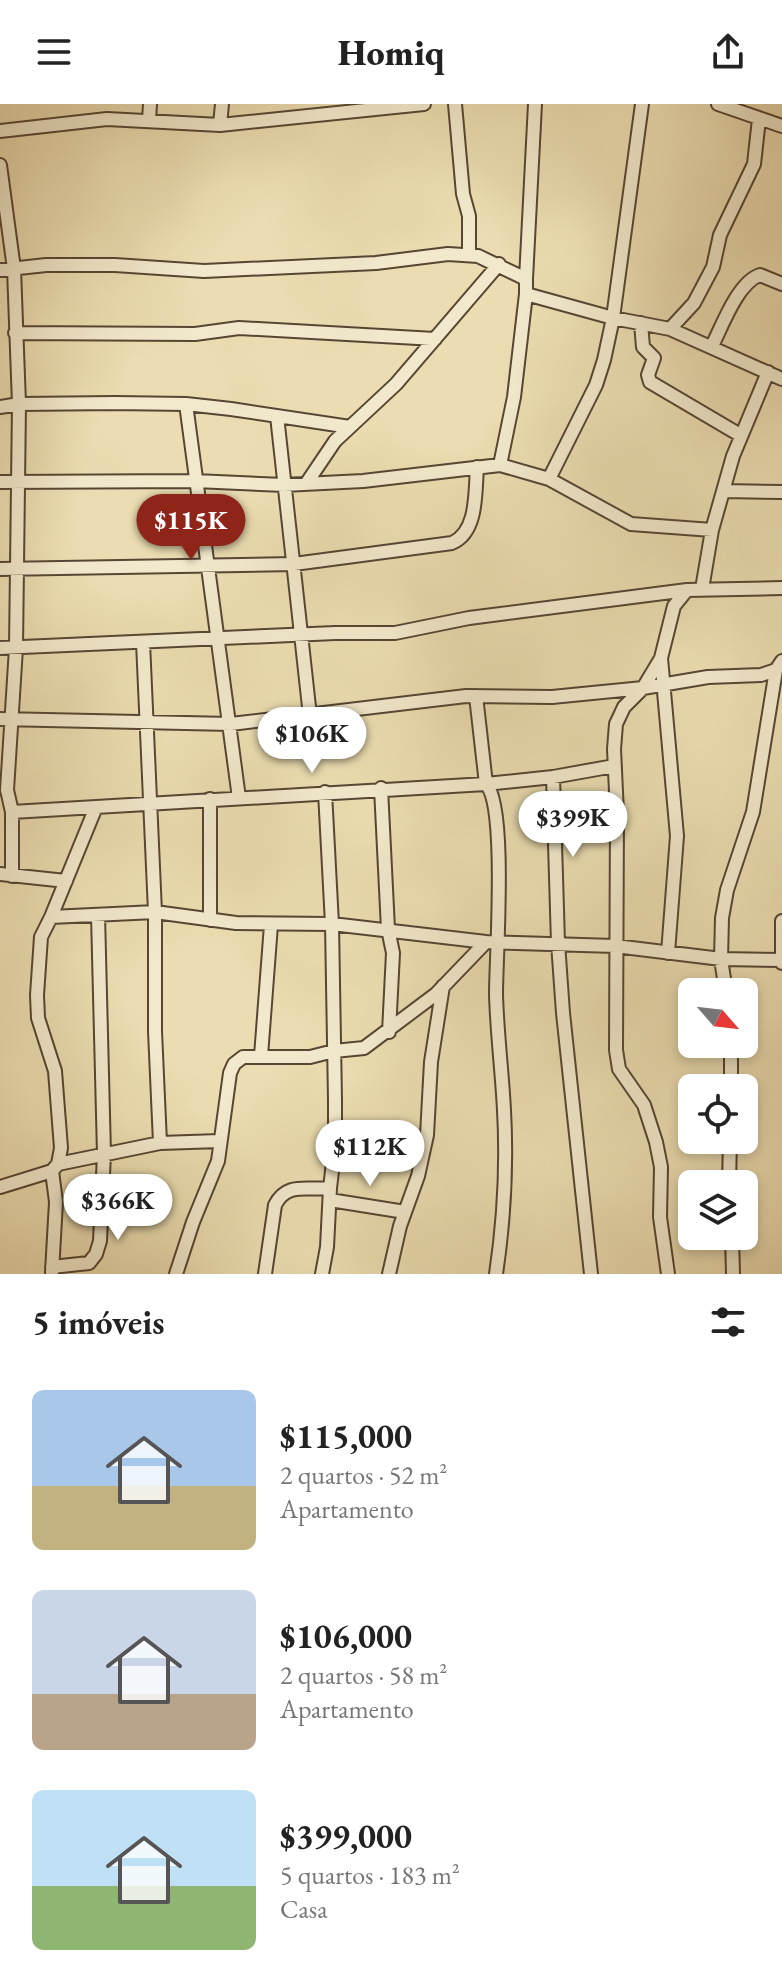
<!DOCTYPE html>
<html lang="pt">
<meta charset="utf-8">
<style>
:root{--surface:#fff;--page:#f6f6f6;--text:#222;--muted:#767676;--accent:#8f2418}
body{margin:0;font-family:"EB Garamond",serif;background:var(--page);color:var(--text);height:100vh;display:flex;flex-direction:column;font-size:30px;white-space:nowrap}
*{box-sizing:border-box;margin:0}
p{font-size:26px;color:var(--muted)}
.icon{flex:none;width:44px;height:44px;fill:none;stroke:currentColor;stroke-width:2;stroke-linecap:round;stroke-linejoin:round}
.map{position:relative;height:1170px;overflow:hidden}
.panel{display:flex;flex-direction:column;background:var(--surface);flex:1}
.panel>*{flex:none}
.needle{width:52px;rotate:118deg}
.buttons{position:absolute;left:678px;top:874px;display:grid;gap:16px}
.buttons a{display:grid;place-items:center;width:80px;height:80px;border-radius:12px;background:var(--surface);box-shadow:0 4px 12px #0003;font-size:40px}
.price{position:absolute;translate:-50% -68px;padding:0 18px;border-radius:28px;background:#fff;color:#222;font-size:26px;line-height:52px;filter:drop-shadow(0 2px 4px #0008)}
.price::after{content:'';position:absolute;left:50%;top:48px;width:24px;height:18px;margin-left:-12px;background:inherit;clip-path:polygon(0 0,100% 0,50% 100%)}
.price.current{background:var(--accent);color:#fff}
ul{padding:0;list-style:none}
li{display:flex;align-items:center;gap:24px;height:200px;padding:0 32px}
li span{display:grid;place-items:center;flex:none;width:224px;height:160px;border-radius:12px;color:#555}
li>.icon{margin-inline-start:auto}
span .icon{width:96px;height:96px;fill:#fffc;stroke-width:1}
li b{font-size:34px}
h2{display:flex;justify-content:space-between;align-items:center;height:96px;padding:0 32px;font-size:34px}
header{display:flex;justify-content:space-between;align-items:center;height:104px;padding:0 32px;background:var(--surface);font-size:36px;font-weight:800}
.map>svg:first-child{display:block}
</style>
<header><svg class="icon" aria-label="menu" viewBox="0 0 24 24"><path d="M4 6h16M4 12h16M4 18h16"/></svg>Homiq<svg class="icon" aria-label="share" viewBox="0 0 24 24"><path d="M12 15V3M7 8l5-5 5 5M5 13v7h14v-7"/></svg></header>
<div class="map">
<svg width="782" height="1170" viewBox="0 0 782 1170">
<rect width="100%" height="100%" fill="#ebddb1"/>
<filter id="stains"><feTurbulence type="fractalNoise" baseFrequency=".0025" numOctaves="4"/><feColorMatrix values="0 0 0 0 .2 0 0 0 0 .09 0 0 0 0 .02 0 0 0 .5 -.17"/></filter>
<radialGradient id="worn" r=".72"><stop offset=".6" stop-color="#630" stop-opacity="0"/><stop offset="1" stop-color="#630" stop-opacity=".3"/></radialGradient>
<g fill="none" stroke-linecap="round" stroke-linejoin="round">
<!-- street casing -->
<g stroke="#574634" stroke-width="16">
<path id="street" d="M455,0L463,90L469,112V151
M718,0L782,22
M149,17L150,0
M220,21L222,0
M0,27L107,15L220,21L424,0
M0,61L14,165L19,300L16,544L7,686L12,708V772
M0,166L46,161H115L204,167L376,159L448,150L478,152L526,175V190L613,214L670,225L782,275
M526,175L535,0
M641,219L643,243L654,254L648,271L650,278L740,331
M670,225L694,199L713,163L720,131L754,60L759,15
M15,229L195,230L239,224L435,235
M712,242C722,222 738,178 760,171L782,180
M186,300L239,694
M0,303L19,300L115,299L186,300L231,305L350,323
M277,312L310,612
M500,361L514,293L526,190
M549,375L596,281L604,256L613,214L642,0
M0,378L195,377L284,381L363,377L500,361L549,375L631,420L712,426
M306,380L335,337L396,280L499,160
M724,387L782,388
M0,465L294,460L452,439C478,428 475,388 477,363
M702,485L712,426L733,352L768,268
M143,538L155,808V927L160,1039
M0,544L335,529H395L469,514L687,486L782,484
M661,554L677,732L668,849
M476,592L486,680C507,701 496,853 496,890C497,929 502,967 504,1006C507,1060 504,1116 496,1170
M0,615L231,620L466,592L552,593L643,584L708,573L761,571L776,566
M553,673L558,839L563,909L591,1170
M381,684L388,825L393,849L389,928
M12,708L486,680L553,673L614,662
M0,770L66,777
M51,813L155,808L236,819L332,820L486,838
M210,816V695
M782,817V859
M726,888L721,855L722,814L727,786L753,708L776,566L782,557
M731,940V984
M261,952L271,821
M58,1060L160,1039L220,1037
M52,1067L56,1098L52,1168
M729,1080L730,1036
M0,1083L52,1067L58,1060L61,1044L55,967L38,914L37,891L41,833L51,813L96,703
M330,1096L405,1108
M732,1132L733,1170
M52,1163L89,1159L96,1150L100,1137L104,1050L98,811
M176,1170L193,1118L218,1057L230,969L234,960L243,953H310L334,947L364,944L436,890L486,838L615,842L721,855L782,856
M265,1170L275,1101C287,1077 308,1087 330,1084L335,1042V996L332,820L325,688
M322,1170L327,1143L330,1084
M389,1170L400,1122L418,1072L427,1031L431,958L443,882
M668,1170L660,1113L661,1063L656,1038L644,1001L619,965L616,946L617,709L614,645L616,620L624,603L643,584L661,554L674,502L687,486"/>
</g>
<!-- street -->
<use href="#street" stroke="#f2e9cc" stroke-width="12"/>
</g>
<rect width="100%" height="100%" filter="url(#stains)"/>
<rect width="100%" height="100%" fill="url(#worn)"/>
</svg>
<div class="buttons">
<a><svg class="needle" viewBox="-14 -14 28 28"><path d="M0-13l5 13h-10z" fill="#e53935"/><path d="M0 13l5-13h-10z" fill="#767676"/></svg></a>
<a><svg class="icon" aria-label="locate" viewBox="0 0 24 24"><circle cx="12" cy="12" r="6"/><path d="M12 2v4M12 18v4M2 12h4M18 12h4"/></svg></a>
<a><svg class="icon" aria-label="layers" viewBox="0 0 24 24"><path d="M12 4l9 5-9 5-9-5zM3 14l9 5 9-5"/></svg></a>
</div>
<b class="price current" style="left:191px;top:458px">$115K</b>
<b class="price" style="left:312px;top:671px">$106K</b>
<b class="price" style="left:573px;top:755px">$399K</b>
<b class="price" style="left:370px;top:1084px">$112K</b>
<b class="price" style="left:118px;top:1138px">$366K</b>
</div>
<section class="panel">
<h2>5 imóveis<svg class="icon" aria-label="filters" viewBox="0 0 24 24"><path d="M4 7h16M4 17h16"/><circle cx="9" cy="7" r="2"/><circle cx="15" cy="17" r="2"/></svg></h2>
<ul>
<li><span style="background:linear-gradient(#a9c7e8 60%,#c2b280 0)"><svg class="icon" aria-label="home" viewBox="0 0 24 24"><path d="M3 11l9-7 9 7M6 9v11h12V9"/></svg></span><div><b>$115,000</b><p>2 quartos · 52 m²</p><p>Apartamento</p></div></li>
<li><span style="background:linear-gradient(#c9d6e8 65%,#b9a48a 0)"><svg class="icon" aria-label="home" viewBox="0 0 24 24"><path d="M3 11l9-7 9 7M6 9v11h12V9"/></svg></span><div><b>$106,000</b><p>2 quartos · 58 m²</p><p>Apartamento</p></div></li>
<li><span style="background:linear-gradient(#bfe0f5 60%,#8fb573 0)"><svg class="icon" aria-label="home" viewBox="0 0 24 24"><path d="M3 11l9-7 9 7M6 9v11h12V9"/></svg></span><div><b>$399,000</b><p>5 quartos · 183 m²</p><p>Casa</p></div></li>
</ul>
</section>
